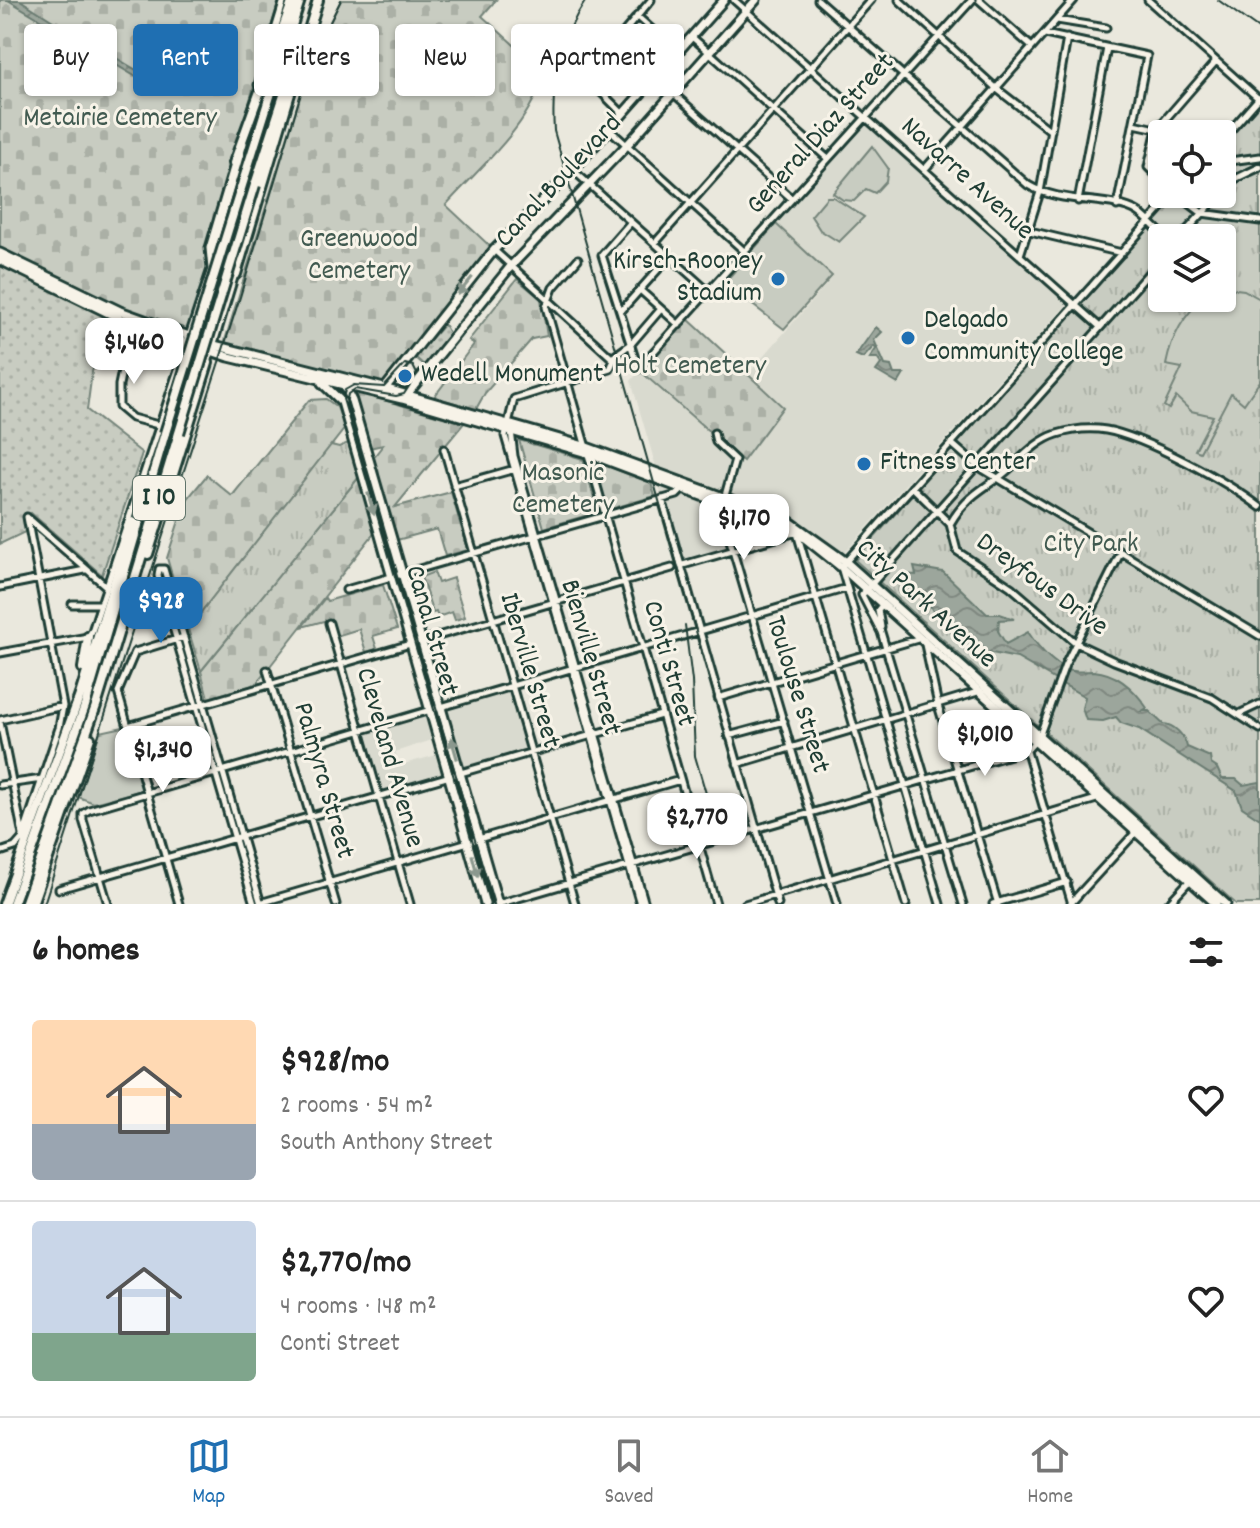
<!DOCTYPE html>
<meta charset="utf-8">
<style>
:root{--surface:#fff;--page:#f2f2f2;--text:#222;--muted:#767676;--line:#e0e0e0;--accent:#1f6fb2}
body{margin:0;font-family:Dekko,sans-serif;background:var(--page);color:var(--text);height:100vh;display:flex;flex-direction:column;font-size:30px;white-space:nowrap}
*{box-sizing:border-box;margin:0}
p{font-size:26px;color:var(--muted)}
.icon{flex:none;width:44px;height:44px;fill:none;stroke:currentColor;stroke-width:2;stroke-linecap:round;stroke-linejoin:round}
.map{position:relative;height:904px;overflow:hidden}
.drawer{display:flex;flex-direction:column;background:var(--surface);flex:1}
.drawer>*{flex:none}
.guide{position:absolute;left:24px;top:24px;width:800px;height:72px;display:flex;gap:16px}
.tools{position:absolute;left:1148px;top:120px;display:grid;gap:16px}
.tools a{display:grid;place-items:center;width:88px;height:88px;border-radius:8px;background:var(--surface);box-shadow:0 2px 6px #0004;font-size:40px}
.price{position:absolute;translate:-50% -68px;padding:0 18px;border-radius:16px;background:#fff;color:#222;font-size:26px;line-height:52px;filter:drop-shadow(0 2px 4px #0008)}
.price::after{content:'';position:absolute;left:50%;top:48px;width:24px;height:18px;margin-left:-12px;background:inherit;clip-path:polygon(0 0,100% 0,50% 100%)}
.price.selected{background:var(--accent);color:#fff}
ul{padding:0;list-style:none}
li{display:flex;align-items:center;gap:24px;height:200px;padding:0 32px}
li+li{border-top:2px solid var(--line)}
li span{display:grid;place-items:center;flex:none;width:224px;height:160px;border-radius:8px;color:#555}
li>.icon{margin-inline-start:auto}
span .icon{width:96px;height:96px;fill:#fffc;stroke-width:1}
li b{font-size:34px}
h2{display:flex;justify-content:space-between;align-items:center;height:96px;padding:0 32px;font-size:34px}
.pill{padding:0 28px;border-radius:8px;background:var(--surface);box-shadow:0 2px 6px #0004;font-size:28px;line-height:72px}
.pill.selected{background:var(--accent);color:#fff}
.menu{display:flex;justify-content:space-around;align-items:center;height:112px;border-top:2px solid var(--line);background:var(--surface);font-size:22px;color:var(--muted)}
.menu a{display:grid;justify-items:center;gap:4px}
.menu .selected{color:var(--accent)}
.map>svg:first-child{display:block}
</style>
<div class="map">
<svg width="1260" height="904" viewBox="0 0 1260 904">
<defs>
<pattern id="grass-dots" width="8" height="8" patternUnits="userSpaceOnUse" patternTransform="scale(2)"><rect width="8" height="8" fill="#c8ccc1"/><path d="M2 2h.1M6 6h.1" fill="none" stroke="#abb0a6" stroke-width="1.8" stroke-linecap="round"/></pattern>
<pattern id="cemetery-stones" width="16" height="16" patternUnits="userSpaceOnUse" patternTransform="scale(2)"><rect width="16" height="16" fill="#c8ccc1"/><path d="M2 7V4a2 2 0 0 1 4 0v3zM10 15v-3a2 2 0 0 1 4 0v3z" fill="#abb0a6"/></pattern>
<pattern id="park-tufts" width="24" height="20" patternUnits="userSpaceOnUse" patternTransform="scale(2)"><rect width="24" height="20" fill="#c8ccc1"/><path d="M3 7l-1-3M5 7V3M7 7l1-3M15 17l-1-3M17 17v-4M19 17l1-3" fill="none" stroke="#abb0a6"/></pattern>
<pattern id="water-waves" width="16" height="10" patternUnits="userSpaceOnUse" patternTransform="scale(2)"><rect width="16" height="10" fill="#9ca69c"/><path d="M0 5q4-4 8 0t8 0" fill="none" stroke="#7f8880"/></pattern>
</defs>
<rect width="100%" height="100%" fill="#eae8dd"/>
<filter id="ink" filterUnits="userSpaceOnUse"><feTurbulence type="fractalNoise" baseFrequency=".0125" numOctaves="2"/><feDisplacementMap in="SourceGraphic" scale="16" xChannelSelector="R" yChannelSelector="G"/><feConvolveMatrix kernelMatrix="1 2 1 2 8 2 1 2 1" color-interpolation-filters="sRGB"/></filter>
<g filter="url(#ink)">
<!-- built -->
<path fill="#d9dacf" d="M867,124L1068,303L844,553L803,523L656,467L631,381L639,372L743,461L783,407L749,373L833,277L775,223Z
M659,486L715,505L727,547L684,560Z
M511,690L528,750L465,768L448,708Z
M425,716L432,740L395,752L400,765L437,755L443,776L379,793L362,733Z"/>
<!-- grass -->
<path fill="url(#grass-dots)" stroke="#74847a" stroke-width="2" d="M0,263L109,318L92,372L87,410L142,453L102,575L31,513L23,518L25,532L0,544Z
M444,324L450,335L425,366L415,357Z"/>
<!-- cemetery -->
<path fill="url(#cemetery-stones)" stroke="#74847a" stroke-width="2" d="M0,0H279L207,248L210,260L187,332L114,304L0,248Z
M341,0H496L482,16L544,72C531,125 482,165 446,205L494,250L384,388L223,347L311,60Z
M517,279L541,299L547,336L532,339L485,393L476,409L434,397L474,344L469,340Z
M687,318L783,407L743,461L640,371Z
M359,393L464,423L395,507L451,492L468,550L445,556L437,529L397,540L373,458L383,445L369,448L355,398Z
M326,399L337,407L345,428L188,629L167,558L185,502L207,475L232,496L309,400Z
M519,440L583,459L598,512L544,528Z
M592,460L651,483L655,496L607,510Z
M359,477L375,532L256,684L208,698L201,671Z
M434,572L438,583L453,578L465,617L455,620L452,612L438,617L436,612L433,613L421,577Z
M383,585L397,629L373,636L377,649L366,652L359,629L336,636L331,619L302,627L325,598L327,601Z"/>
<!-- park -->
<path fill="url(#park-tufts)" stroke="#74847a" stroke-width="2" fill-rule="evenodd" d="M1260,102V904H1236L855,560L1174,194H1222V142ZM1162,238H1222V298H1162Z
M348,443L359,477L201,671L188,629L331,445L339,447Z"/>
<!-- pitch -->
<path fill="#c8ccc1" stroke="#74847a" stroke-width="2" d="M872,146L888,168L886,181L875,193L866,189L854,201L843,200L833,193Z
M827,197H833L864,217L839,242L820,230L811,216Z
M776,224L832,276L784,329L724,283Z
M1228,288L1244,290L1260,299V381L1244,404L1231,393L1200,452L1195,450L1213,416L1191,411L1176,397L1169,409L1164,406L1182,368L1166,365C1171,339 1183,315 1204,298H1222V289Z
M128,726L146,789L94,803L78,797L100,732Z"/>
<!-- water -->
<path fill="url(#water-waves)" stroke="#6a7c72" stroke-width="2" d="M8,0H20L75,35L70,37Z
M96,46L158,83L159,86L153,87L98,54Z
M876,327L882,332L874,340L885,365L891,366L894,374H904L898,384L876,371L881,364L877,358H870L876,349L874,346L863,358L856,355Z
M914,567L943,572L987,614H1000L1014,619L999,620L998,631L1006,644L1028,632C1038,647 1052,664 1069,670C1077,673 1085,671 1094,671C1117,673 1135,690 1147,708L1142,711H1149L1163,724C1174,724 1185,736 1187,747L1210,757L1211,764L1217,768L1222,779H1236L1243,785L1260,782V819L1242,807L1236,791L1139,729L1121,723L1116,717L1103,721L1086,720L1082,708L1085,697L1017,658L987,652L961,627L935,615L926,598L903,588L904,574L916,575Z"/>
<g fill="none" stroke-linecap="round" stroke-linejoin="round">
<!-- minor casing -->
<g stroke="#1f3d34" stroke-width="11">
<path id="minor" d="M734,0L1100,327
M818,0L1028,185C1061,205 1112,196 1138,212C1148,219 1157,230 1166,238
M899,0L997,89L1051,131
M979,0L1032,47
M1148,0L1260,100
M637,16L678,53
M1057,20L1106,28
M1045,34L1147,56L1117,206
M692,37L828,159
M258,85L284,0
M673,93L792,199
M623,114L595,86L592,70L651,0
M1134,124L1157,129
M609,129L744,251
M1222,140L1259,98
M1222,162L1260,157
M573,170L708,291
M924,170L1074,0
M1162,181L1148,167L1157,129L1216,61
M1222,192L1235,179L1260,167
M1177,194L1202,213L1260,221
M1078,201L1107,48
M631,222L602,255L638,368
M1030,231L1122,253
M1180,238L1220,194
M655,243L871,0
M494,250L614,360L610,369L514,399L505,436L640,904
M212,252L244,143
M1020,255L1040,192L1067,38
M578,259L553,288L546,307L716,904
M640,290L679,325
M621,311L670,256
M129,337L119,385V407L132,418L158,425
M187,357L208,363L236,271
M613,357L631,344L661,309
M638,369L972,0
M511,430L514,456L645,904
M714,433L716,442L735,460L721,510L837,904
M951,443L976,465L1260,636
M444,449L575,904
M454,486L515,469
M912,487L950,524L957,551L1011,587L1076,643L1114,661L1212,698L1260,729
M662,499L778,904
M28,518L107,587
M950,524C963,501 977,492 998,478C1018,464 1032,442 1057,434C1073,429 1089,427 1106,430C1145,437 1228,482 1260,507
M797,533L906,904
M683,565L797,532
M0,587L85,570
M346,590L677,495L683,489
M72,604H101
M329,623L410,904
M881,627L878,610L882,605
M924,640L938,705L998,904
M0,653L88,637L92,631L211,269L209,248L234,164
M267,670L336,904
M718,698L921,638
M1241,713L1260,704
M0,720L63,706
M0,722L23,835
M128,726L672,568
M1020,728L1072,904
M728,736L784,721
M737,764L981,691
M0,785L42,779
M0,852L15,847L22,839L59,728L63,706L27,517
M59,889L661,715
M260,903L680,780
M1071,903L1137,831
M108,904L83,820V814L89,810L847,588
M179,904L118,692L135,652L184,637
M254,904L158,576L159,569H164L261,904
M498,904L1027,750L1039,737L1065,665L1121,552
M745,904L1100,798
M940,904L841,567L1174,194
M963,904L881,632L862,595L1162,258
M993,904L1067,882
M1168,904L1191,879"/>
</g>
<!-- major casing -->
<g stroke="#1f3d34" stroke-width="13">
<path id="major" d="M0,253L120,311L214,345L384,388L584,446L789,521L845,561L1226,904
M0,260L133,325L229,357L402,399L590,454L797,532L841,567L1216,904
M322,383L342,402L485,904
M344,385L352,401L498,904
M382,392L494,250L573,170L724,0
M405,397L511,266L627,145L756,0"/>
</g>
<!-- highway casing -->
<g stroke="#1f3d34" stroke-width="14">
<path id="highway" d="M234,163L293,0
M243,182L300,0
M255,185L299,49
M236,274L318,0
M148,554L208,363
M83,668L88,637
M4,904L80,695L133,522
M13,904L85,706L165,433
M25,904L97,703L179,433
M32,904L90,738"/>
</g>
<!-- minor -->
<use href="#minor" stroke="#f7f3e8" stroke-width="5"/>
<!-- major -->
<use href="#major" stroke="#f7f3e8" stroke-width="7"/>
<!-- highway -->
<use href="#highway" stroke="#f7f3e8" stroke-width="8"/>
<!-- tram -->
<path stroke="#1f3d34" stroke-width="2" d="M491,904L343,399L345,390L354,385L384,387L405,364L413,366L417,374L404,394L396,396L355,389L348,394L346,404L494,904"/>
<!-- rail -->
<path stroke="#1f3d34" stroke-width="2" d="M586,0C559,40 551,83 554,131L750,821
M1218,0L1260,30
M685,625L692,681L695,756L717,831
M44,904L240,297L311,60L341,0"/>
<!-- highway-bridge casing -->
<g stroke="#1f3d34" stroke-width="14" stroke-linecap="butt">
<path id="highway-bridge" d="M165,433L243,182
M179,433L255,185"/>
</g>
<!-- highway-bridge -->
<use href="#highway-bridge" stroke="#f7f3e8" stroke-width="8"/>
</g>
<!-- one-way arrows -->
<defs><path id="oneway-solid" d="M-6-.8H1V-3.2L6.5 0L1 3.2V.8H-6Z" transform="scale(2)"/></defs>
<g fill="#8b988e">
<use href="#oneway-solid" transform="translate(465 286) rotate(129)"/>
<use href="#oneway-solid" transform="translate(371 504) rotate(74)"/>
<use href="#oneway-solid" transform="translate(454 748) rotate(-106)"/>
<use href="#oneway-solid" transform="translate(475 866) rotate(75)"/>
</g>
</g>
<!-- markers -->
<g fill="#1f6fb2" stroke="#f7f3e8" stroke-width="3">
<circle cx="778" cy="279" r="8"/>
<circle cx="908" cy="338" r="8"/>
<circle cx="405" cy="376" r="8"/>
<circle cx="864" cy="464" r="8"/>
</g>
<g text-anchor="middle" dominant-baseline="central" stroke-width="6" stroke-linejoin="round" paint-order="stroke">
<!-- shield labels -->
<rect fill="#f7f3e8" stroke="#60746a" stroke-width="2" x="133" y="476" width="52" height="44" rx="6"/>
<g font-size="26" font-weight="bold" fill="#1f3d34">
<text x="159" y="498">I 10</text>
</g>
<!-- park labels -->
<g font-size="28" fill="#415a50" stroke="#f7f3e8">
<text x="120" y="120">Metairie Cemetery</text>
<text x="359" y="241">Greenwood<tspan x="359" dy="32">Cemetery</tspan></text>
<text x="690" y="368">Holt Cemetery</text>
<text x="563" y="475">Masonic<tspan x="563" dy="32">Cemetery</tspan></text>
<text x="1091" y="546">City Park</text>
</g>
<!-- street labels -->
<g font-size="28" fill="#1f3d34" stroke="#f7f3e8">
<text transform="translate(822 135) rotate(-48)">General Diaz Street</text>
<text transform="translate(966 180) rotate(42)">Navarre Avenue</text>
<text transform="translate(560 182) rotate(-47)">Canal Boulevard</text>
<text transform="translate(1041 586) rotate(36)">Dreyfous Drive</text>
<text transform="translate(925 605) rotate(42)">City Park Avenue</text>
<text transform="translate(430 631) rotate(74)">Canal Street</text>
<text transform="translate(589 658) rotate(74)">Bienville Street</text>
<text transform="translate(667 664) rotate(74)">Conti Street</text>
<text transform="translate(528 671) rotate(74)">Iberville Street</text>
<text transform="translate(796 695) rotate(73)">Toulouse Street</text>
<text transform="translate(388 758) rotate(74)">Cleveland Avenue</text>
<text transform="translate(322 781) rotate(74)">Palmyra Street</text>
</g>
<!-- poi labels -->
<g font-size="28" fill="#1f3d34" stroke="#f7f3e8" text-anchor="start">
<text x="762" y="263" text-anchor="end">Kirsch-Rooney<tspan x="762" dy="32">Stadium</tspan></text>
<text x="924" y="322">Delgado<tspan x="924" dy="32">Community College</tspan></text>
<text x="421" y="376">Wedell Monument</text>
<text x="880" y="464">Fitness Center</text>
</g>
</g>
</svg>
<div class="tools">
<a><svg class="icon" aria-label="locate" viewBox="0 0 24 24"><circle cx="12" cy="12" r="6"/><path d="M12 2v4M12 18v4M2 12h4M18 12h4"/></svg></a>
<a><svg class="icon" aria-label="layers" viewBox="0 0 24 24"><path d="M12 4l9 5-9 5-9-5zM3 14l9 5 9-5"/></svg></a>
</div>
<b class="price" style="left:134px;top:386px">$1,460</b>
<b class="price" style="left:744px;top:562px">$1,170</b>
<b class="price selected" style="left:161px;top:645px">$928</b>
<b class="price" style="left:985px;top:778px">$1,010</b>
<b class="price" style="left:163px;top:794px">$1,340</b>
<b class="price" style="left:697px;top:861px">$2,770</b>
<div class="guide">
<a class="pill">Buy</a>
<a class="pill selected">Rent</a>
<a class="pill">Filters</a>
<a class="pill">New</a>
<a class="pill">Apartment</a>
</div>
</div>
<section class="drawer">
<h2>6 homes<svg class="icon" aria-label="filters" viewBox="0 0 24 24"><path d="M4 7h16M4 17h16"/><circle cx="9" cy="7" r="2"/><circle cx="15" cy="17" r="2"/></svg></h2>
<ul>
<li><span style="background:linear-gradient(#ffd9b3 65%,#9aa5b1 0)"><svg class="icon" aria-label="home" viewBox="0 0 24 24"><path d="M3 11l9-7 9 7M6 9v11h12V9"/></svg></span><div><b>$928/mo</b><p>2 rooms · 54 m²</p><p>South Anthony Street</p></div><svg class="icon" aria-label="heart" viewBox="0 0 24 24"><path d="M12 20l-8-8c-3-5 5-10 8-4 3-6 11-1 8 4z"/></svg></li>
<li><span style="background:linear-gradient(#c9d6e8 70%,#7fa58c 0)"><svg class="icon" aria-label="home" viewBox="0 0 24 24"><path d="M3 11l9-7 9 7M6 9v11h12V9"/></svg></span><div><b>$2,770/mo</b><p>4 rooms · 148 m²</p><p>Conti Street</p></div><svg class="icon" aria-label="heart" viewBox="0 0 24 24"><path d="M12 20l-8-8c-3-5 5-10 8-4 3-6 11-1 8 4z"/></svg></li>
</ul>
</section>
<nav class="menu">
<a class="selected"><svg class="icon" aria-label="map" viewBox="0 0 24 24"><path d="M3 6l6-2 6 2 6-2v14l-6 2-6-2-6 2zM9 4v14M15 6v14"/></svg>Map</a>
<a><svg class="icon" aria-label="saved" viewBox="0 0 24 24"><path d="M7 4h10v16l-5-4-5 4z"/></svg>Saved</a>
<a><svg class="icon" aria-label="home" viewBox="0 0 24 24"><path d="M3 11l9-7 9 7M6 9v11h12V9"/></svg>Home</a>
</nav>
